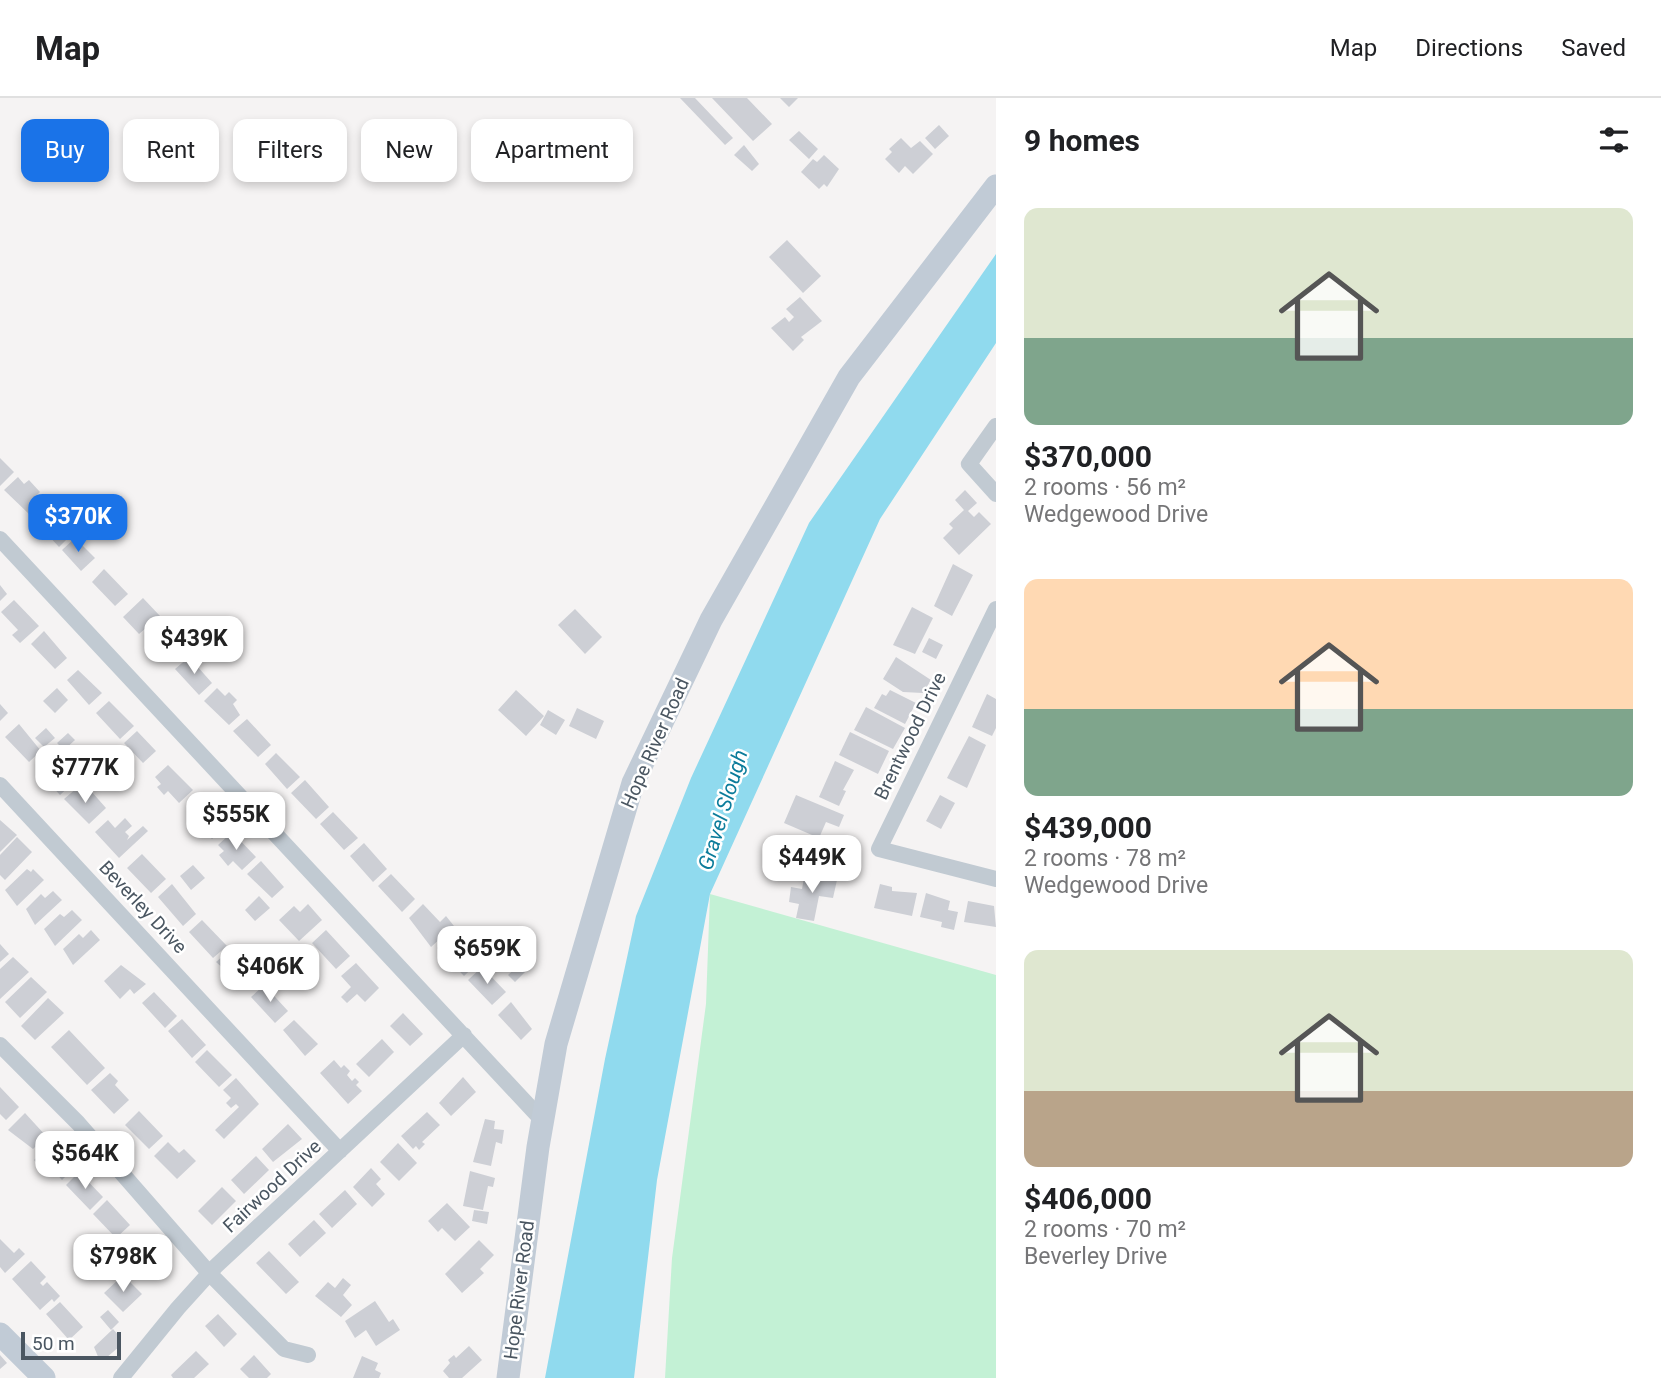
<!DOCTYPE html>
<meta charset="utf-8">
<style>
:root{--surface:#fff;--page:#f6f6f6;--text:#202124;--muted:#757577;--line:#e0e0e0;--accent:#1a73e8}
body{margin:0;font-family:Roboto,sans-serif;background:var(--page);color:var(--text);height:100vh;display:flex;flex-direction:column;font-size:26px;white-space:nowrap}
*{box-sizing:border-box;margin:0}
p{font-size:23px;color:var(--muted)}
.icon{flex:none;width:38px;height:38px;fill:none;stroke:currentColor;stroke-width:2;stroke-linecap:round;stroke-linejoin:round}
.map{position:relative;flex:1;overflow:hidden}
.drawer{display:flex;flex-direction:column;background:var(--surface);width:665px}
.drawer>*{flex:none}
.top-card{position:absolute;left:21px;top:21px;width:665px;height:63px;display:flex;gap:14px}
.scale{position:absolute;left:21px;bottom:18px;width:100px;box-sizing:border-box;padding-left:7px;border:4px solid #4a5661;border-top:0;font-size:19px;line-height:24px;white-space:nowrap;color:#4a5661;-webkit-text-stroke:5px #fff;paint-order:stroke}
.price{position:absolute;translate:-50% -60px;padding:0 16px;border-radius:14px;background:#fff;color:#222;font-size:23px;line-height:46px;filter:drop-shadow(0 2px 4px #0008)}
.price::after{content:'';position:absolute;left:50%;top:42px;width:21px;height:16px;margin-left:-10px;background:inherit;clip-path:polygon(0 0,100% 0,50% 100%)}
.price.active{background:var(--accent);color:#fff}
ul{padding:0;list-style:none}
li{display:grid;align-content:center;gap:14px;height:371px;padding:0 28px}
li span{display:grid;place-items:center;height:217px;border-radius:14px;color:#555}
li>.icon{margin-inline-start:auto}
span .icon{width:126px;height:126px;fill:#fffc;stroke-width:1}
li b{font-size:30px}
h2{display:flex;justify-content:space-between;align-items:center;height:84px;padding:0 28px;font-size:30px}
.tag{padding:0 24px;border-radius:14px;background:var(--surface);box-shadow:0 4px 10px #0003;font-size:24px;line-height:63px}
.tag.active{background:var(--accent);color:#fff}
header{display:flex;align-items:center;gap:42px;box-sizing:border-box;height:98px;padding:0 35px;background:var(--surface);border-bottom:2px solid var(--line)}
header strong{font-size:33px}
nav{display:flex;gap:38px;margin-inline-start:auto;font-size:24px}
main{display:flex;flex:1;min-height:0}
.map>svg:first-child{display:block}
</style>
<header>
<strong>Map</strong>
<nav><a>Map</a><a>Directions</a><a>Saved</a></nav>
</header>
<main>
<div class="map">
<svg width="996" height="1280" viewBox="0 0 996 1280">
<rect width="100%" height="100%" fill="#f5f3f3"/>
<!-- green -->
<path fill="#c3f1d5" d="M710,796L996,877V1280H665L672,1160L706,906Z"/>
<!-- water -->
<path fill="#90daee" d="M996,156V245L880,421L710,796L657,1082L634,1280H545L605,961L636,818L691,680L809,425Z"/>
<!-- building -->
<path fill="#cdcfd5" d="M680,0H695L733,40L725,47Z
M712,0H747L772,26L753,43Z
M780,0H798L789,9Z
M939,27L949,38L935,51L925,40Z
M799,33L818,51L809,61L789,42Z
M901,40L911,50L920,43L933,56L913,76L905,68L899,75L885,61L892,54L889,51Z
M744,47L759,66L752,73L734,57Z
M824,57L839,71L827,89L824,86L819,91L801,74L813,61L817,64Z
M787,142L821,178L803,195L769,159Z
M800,199L822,223L801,239L804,242L793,253L771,230L785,219L789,224L794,219L786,211Z
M0,360L14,374L0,388Z
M18,379L24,386L29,382L40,394L36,398L42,404L29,416L4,392Z
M965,392L977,405L968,413L974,419L979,414L991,426L959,457L943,440L953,430L949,426L964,412L955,402Z
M48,411L72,436L59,449L35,423Z
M98,416L107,426L94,438L85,428Z
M75,440L95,460L81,473L62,452Z
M953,466L973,477L952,518L934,508Z
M104,471L128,496L115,508L92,484Z
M0,487L7,496L0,503Z
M143,500L160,518L139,536L123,519Z
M14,502L39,528L20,545L12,537L18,532L1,514Z
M912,509L933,520L915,556L893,547Z
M575,511L602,539L585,556L558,527Z
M178,530L190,543L169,561L151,544L163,534L167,539Z
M44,533L67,560L55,571L31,546Z
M929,540L943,547L936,561L922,554Z
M189,559L212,585L199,597L175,571Z
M896,559L931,582L923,595L903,594L883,581Z
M78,572L102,595L89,607L67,582Z
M57,590L68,602L55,615L43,603Z
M217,590L225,598L229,594L237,602L233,606L240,617L229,627L204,603Z
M516,592L544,618L526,638L498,612Z
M890,592L916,605L905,626L874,610L882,596L886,598Z
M987,596L996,601V630L992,638L972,629Z
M109,603L134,628L120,641L96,615Z
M0,606L8,615L0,623Z
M866,609L905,630L893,651L854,632Z
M577,610L604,623L596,641L569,628Z
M548,612L565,622L556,637L540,627Z
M247,621L271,647L258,659L233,633Z
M19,626L41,653L29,664L5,639Z
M46,630L55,640L44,649L35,640Z
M137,633L156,653L143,665L124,645Z
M850,634L889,653L878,676L839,657Z
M68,635L75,642L64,652L57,645Z
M969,638L986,647L967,690L947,680Z
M276,655L300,679L287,691L265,666Z
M49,659L58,669L64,664L71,672L66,677L73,685L60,697L36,671Z
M835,663L854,672L843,692L846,693L839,708L819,699Z
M168,667L193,692L179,705L168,693L164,697L157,689L161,686L155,679Z
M305,682L329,709L316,721L291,695Z
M78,689L86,698L91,693L106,710L89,726L64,701Z
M796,697L844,717L839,729L826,724L819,740L784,725Z
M940,697L955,705L941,731L926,723Z
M201,703L226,728L212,741L202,731L198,735L189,725L194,721L187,715Z
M333,714L358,740L344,752L320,726Z
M125,720L132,728L125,734L129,738L127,742L143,728L148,733L119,760L95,734L108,722L115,730Z
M0,722L17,737L0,754Z
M232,734L256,759L242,772L233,763L228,768L219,757L224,753L218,747Z
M17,739L32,754L5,782L0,777V757Z
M364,745L387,771L373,784L350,758Z
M142,756L166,781L151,795L127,770Z
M261,763L284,789L272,800L247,776Z
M193,767L205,780L191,792L180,778Z
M27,771L31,774L33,771L44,782L17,808L5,792Z
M805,774L837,782L833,800L819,798L814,823L796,820L799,806L789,804L791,789L802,791Z
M391,776L415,801L402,814L378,788Z
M172,786L196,816L183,828L158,799Z
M880,786L892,789V793L917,795L912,818L874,810Z
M53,793L62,802L35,827L26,811L41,796L45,800Z
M926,795L950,803L948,812L958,814L954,832L941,829L942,824L920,819Z
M259,798L270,810L255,823L245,812Z
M968,803L994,808L996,829L964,824Z
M308,806L322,822L299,843L279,822L294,808L300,814Z
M423,806L440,824L446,818L454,828L431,849L409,820Z
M72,812L82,822L55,848L44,831L60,816L64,819Z
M202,822L227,848L213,860L189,834Z
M91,832L100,842L73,867L63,851L79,836L83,840Z
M326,832L350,858L336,871L312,845Z
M449,838L472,861L479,854L484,859L464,878L437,850Z
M0,846L9,856L0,864Z
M232,850L261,879L247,892L216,864Z
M13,859L29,874L0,901V871Z
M356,865L379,890L365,904L357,896L347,905L341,899L351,889L341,878Z
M520,866L527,872L515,884L508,877Z
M121,867L146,886L134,896L130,891L120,901L104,883Z
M482,869L506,894L492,907L468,882Z
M31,879L47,894L20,920L5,904Z
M264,887L288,913L275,925L251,899Z
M154,894L177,918L165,930L142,905Z
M48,900L64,915L35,942L21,928Z
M511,904L532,931L521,942L498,917Z
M403,915L423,936L410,948L390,928Z
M182,921L206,947L192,960L168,933Z
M294,922L318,946L305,958L283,932Z
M69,932L105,970L87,987L51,949Z
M382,941L394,954L369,979L356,966Z
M207,952L232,977L219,989L195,964Z
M334,962L341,970L344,967L350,973L347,977L352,983L355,980L359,984L356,987L362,993L348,1006L320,975Z
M110,975L118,983L115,987L129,1002L114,1016L91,992Z
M463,979L476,994L451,1018L439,1005Z
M236,980L259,1006L224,1041L215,1032L239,1009L236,1006L231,1010L226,1005L231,1000L223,992Z
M0,989L19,1009L6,1022L0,1016Z
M139,1013L163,1038L149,1051L125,1027Z
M427,1014L440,1027L422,1044L425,1046L419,1052L416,1048L413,1051L401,1038Z
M25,1015L46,1038L33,1051L8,1032Z
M485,1021L495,1023L494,1031L504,1032L502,1046L496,1044L491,1068L473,1064Z
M288,1026L302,1041L273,1064L262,1051Z
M168,1044L179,1055L184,1051L196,1063L177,1081L154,1058Z
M53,1045L75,1069L62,1082L52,1071L44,1072L34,1062Z
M398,1045L417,1065L399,1083L380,1064Z
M256,1058L269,1072L244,1096L231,1082Z
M371,1070L381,1081L376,1086L385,1096L372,1109L353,1089Z
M470,1073L495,1080L493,1089L488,1088L483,1112L463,1108Z
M79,1074L103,1099L90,1112L66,1087Z
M222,1089L236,1103L212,1127L198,1113Z
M345,1092L357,1106L332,1130L319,1116Z
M107,1102L130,1127L116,1140L93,1116Z
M447,1105L470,1129L455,1143L442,1130L438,1134L428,1123Z
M474,1112L489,1114L487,1126L472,1123Z
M314,1122L326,1135L300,1159L288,1146Z
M0,1141L14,1155L19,1150L25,1156L5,1175L0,1169Z
M479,1142L494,1157L480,1171L484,1175L462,1195L445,1176Z
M150,1144L157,1152L161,1147L169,1156L165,1160L169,1164L152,1182L142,1171L147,1167L138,1157Z
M269,1153L299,1184L286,1196L256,1165Z
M31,1163L46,1179L40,1185L43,1188L47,1184L60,1198L54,1204L52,1201L40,1212L12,1181Z
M120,1180L125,1185L128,1182L142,1196L123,1214L104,1195Z
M343,1180L351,1187L343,1197L352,1207L341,1219L315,1198L328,1184L335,1190Z
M375,1203L389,1224L393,1221L400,1232L376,1248L366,1232L355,1240L345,1223Z
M60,1204L83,1229L69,1242L46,1216Z
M108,1212L119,1224L111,1232L100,1219Z
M218,1216L237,1236L224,1249L205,1228Z
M113,1231L121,1240L117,1244L120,1248L106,1260L104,1258L99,1261L94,1249Z
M469,1248L482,1262L462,1280H449L443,1273L450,1265L448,1262L454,1257L456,1260Z
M196,1253L209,1266L194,1280H173L171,1277Z
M0,1257L7,1265L0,1271Z
M254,1257L271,1276L267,1280H249L240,1271Z
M362,1258L378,1265L375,1272L381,1275L379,1280H353Z"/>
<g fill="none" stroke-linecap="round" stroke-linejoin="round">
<!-- street -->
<path stroke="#c1cad2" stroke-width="16" d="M996,328L969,366L996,396
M0,441L542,1022
M996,511L879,751L996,781
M0,687L340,1053
M0,947L78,1025L210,1176L284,1251L308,1257
M121,1280L178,1210L216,1168L464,937"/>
<!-- secondary -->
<path stroke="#c1cbd6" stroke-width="23" d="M0,1236L44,1280
M508,1280L538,1049L556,946L633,685L711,522L849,279L996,88"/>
</g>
<g text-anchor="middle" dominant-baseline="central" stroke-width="5" stroke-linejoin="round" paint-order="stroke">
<!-- street labels -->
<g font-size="19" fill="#4a5661" stroke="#fff">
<text transform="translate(910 638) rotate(-64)">Brentwood Drive</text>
<text transform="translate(655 645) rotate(-66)">Hope River Road</text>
<text transform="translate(143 809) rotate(47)">Beverley Drive</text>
<text transform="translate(272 1088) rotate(-43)">Fairwood Drive</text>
<text transform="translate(519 1192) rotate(-83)">Hope River Road</text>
</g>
<!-- water labels -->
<g font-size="21" font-style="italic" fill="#0c7c9b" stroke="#fff">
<text transform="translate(723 712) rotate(-73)">Gravel Slough</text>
</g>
</g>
</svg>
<div class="scale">50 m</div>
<b class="price active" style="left:78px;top:456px">$370K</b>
<b class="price" style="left:194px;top:578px">$439K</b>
<b class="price" style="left:85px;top:707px">$777K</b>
<b class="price" style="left:236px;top:754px">$555K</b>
<b class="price" style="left:812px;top:797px">$449K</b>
<b class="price" style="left:487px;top:888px">$659K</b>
<b class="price" style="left:270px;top:906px">$406K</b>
<b class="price" style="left:85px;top:1093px">$564K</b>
<b class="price" style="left:123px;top:1196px">$798K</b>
<div class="top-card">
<a class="tag active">Buy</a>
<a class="tag">Rent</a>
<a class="tag">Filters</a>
<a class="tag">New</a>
<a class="tag">Apartment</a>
</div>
</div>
<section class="drawer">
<h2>9 homes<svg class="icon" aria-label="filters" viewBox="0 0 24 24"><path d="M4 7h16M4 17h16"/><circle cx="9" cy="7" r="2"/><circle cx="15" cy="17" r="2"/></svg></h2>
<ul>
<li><span style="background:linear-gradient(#dfe7d0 60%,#7fa58c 0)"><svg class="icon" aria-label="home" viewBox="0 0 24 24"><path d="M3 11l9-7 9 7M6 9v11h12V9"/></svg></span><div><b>$370,000</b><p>2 rooms · 56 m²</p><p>Wedgewood Drive</p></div></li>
<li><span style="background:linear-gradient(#ffd9b3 60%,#7fa58c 0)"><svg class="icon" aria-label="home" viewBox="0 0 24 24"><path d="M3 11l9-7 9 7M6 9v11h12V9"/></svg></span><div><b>$439,000</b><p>2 rooms · 78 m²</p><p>Wedgewood Drive</p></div></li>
<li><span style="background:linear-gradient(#dfe7d0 65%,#b9a48a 0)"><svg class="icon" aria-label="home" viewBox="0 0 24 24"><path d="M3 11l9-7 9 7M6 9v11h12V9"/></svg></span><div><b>$406,000</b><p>2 rooms · 70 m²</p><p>Beverley Drive</p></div></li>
</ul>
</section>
</main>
